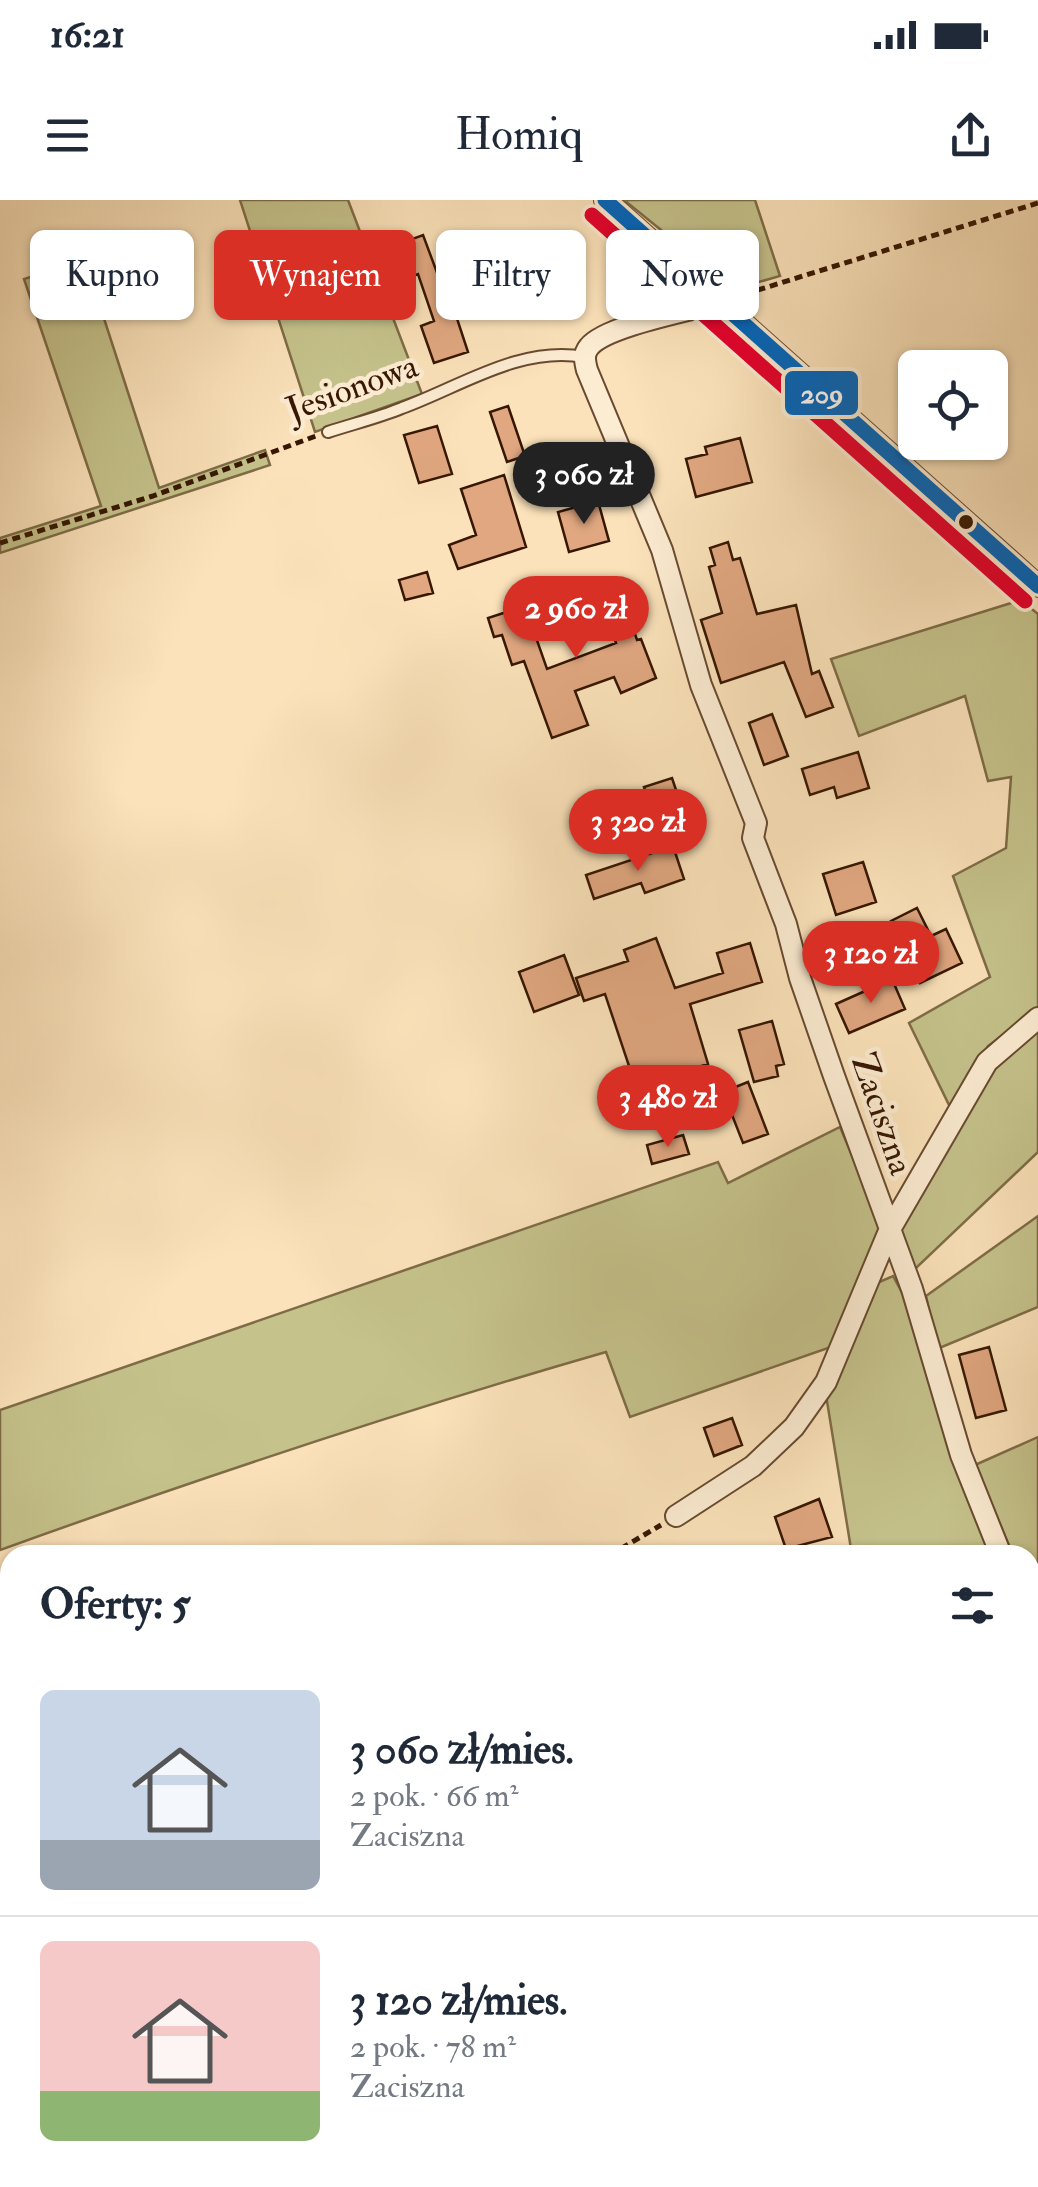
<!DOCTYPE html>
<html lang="pl">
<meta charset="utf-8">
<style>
:root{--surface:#fff;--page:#f2f2f3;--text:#1f2937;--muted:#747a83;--line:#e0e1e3;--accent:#d93025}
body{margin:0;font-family:"IM FELL Double Pica",serif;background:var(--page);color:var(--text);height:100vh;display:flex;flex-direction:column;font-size:38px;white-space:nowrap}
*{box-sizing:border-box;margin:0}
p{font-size:32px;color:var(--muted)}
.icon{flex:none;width:55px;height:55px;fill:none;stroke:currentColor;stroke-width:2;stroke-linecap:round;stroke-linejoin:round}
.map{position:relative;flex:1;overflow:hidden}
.side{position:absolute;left:0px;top:1345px;width:1040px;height:642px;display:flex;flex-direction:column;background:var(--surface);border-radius:30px 30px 0 0;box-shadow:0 2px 8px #0004}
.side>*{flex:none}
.top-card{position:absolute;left:30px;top:30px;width:980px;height:90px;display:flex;gap:20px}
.fabs{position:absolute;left:898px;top:150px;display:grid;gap:20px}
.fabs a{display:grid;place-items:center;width:110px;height:110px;border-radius:15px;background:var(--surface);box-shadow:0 2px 8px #0004;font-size:50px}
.price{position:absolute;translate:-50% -85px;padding:0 22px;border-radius:35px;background:var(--accent);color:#fff;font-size:32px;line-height:65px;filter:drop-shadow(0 2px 5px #0008)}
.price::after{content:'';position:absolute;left:50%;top:60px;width:30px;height:22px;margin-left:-15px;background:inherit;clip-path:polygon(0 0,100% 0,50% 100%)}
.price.on{background:#222;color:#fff}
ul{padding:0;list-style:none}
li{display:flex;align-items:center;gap:30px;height:250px;padding:0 40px}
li+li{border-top:2px solid var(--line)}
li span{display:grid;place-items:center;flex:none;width:280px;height:200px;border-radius:15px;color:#555}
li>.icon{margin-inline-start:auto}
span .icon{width:120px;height:120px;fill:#fffc;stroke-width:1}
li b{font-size:42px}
h2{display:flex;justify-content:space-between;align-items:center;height:120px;padding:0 40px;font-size:42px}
.pill{padding:0 35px;border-radius:15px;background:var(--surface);box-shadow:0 2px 8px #0004;font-size:35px;line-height:90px}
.pill.on{background:var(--accent);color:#fff}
.status{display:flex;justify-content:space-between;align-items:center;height:70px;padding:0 50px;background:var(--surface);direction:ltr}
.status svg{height:28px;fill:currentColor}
header{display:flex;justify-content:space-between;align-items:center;height:130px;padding:0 40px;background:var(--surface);font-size:45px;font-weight:600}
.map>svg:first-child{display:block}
</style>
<div class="status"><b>16:21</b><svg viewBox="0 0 49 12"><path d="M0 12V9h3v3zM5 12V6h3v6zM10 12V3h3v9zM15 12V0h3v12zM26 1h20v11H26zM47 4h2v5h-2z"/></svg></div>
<header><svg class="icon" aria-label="menu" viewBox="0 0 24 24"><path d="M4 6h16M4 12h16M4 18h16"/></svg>Homiq<svg class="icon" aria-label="share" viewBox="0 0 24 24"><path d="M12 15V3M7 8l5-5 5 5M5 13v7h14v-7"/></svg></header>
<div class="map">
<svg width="1038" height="1987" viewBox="0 0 1038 1987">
<rect width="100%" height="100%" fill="#fbe2ba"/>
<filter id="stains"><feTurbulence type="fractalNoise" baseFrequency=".002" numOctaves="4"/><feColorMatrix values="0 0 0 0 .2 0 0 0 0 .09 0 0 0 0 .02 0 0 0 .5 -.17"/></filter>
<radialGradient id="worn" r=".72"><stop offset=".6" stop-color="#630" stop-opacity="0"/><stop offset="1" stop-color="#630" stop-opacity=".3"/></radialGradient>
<!-- green -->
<path fill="#c5c28b" stroke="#7e6c46" stroke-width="2.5" d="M240,0H348L422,194L315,232Z
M624,0H755L780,76L734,89Z
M85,60L159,288L265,250L270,265L0,353V338L101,306L24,79Z
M1021,400L1038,414V809L988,846L951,909L909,823L990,777L953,676L1006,648L1011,577L988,581L965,496L859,536L831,459Z
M1038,828V952L915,1069L898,1034L994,864Z
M840,927L884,1031L831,1147L630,1217L606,1152C401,1211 200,1278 0,1350V1210L718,962L728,983Z
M1038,1016V1107L937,1149L926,1096Z
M893,1076L911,1109L995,1355H852L825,1189L877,1083Z
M1038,1237V1417L1030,1397V1355H1013L975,1265Z
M111,1978H327L320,1987H115Z"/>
<!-- building -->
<path fill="#e0a780" stroke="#371702" stroke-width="2.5" d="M423,35L442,86L446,85L468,152L434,163L421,126L434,121L418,74L393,83L380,51Z
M508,206L525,256L507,262L490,212Z
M437,226L452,274L419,283L404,235Z
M740,238L752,282L696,297L686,259L707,254L705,247Z
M504,275L526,347L458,369L449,345L476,335L461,289Z
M595,278L601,300L582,305L576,284Z
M598,301L609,341L569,352L558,312Z
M728,342L733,360L740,358L757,414L796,405L812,474L819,471L833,507L806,517L784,462L721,483L701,420L722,413L709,367L715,365L710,348Z
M427,372L433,393L405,400L399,380Z
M616,378L637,440L641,439L656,478L621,493L614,477L575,491L588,525L552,538L524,461L512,465L502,435L494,437L488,418L525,406L547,469L616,443L596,384Z
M772,514L788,556L764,565L749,523Z
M858,552L869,588L837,598L834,587L810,595L802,569Z
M672,578L682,608L654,617L644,587Z
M673,646L684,679L645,693L641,683L594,699L586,675Z
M863,662L876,702L836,715L823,674Z
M917,708L931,736L946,729L962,763L920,783L891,721Z
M656,738L675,788L723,773L717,753L750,743L762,782L690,804L708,864L668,876L670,883L638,893L605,794L584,801L576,778L628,761L624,750Z
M564,755L579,795L534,812L519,772Z
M892,779L905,809L849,833L836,804Z
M772,821L784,864L776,866L778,876L754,882L739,830Z
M748,882L768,934L743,943L723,892Z
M683,935L689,954L652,964L647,945Z
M989,1147L1006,1210L976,1218L959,1155Z
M732,1218L742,1245L714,1256L704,1228Z
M819,1299L832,1337L786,1349L775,1317Z"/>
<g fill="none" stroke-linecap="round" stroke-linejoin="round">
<!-- service casing -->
<g stroke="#684a30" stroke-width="14">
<path id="service" d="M328,232C352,224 378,218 402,208C460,187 521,145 584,157"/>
</g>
<!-- minor casing -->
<g stroke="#684a30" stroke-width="24">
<path id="minor" d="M605,0L1038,386
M720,102C692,110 605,126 589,147C583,154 585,162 587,170L662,350L701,485L756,623L753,638L786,724L800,778L834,876L912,1089L961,1255L1001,1355
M676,1316L753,1266L794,1227L826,1182L889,1031L987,862L1038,818
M1030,1426L1037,1454"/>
</g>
<!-- path -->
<path stroke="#371702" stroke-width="5" stroke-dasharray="8 5" stroke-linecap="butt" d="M745,94L1038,3
M0,343L153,296L316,236
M610,1355L661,1325
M0,1741L10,1750
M105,1978L108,1987"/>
<!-- service -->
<use href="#service" stroke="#fcecd2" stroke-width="10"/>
<!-- minor -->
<use href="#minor" stroke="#fcecd2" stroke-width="20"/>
<!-- bus-1 casing -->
<g stroke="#fcecd2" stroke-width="22">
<path id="bus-1" d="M605,0L1038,386"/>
</g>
<!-- bus-2 casing -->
<g stroke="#fcecd2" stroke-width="22">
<path id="bus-2" d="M592,15L1025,401"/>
</g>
<!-- bus-1 -->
<use href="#bus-1" stroke="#0065bd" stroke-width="15"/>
<!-- bus-2 -->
<use href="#bus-2" stroke="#e4002b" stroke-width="15"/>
</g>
<!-- markers -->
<circle fill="#371702" stroke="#fcecd2" stroke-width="4" cx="966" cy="322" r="9"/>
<g text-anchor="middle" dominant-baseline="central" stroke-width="9" stroke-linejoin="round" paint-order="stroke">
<!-- street labels -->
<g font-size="35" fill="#371702" stroke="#fcecd2">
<text transform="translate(352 188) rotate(-20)">Jesionowa</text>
<text transform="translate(882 914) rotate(71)">Zaciszna</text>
</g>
</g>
<rect stroke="#fcecd2" stroke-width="4" x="783" y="169" width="77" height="48" rx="10" fill="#0065bd"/>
<g font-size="28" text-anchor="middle" font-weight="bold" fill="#fff">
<text x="822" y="203">209</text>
</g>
<rect width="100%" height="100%" filter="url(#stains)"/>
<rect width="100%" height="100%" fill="url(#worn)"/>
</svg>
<div class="fabs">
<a><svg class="icon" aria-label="locate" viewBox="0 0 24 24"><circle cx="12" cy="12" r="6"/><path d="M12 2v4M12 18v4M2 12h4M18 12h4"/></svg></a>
</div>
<b class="price on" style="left:584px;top:327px">3 060 zł</b>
<b class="price" style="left:576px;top:461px">2 960 zł</b>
<b class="price" style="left:638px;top:674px">3 320 zł</b>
<b class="price" style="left:871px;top:806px">3 120 zł</b>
<b class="price" style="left:668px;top:950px">3 480 zł</b>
<div class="top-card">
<a class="pill">Kupno</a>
<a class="pill on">Wynajem</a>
<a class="pill">Filtry</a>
<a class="pill">Nowe</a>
</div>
<section class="side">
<h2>Oferty: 5<svg class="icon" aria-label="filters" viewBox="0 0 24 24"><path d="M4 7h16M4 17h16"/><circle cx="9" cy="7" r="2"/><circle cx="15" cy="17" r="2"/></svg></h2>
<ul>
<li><span style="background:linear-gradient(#c9d6e8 75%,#9aa5b1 0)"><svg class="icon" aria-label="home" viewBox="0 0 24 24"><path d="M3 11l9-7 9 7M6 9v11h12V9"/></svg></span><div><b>3 060 zł/mies.</b><p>2 pok. · 66 m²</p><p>Zaciszna</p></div></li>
<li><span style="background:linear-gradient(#f6c9c9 75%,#8fb573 0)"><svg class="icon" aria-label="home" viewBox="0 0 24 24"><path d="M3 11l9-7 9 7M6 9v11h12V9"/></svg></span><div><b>3 120 zł/mies.</b><p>2 pok. · 78 m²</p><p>Zaciszna</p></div></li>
</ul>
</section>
</div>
